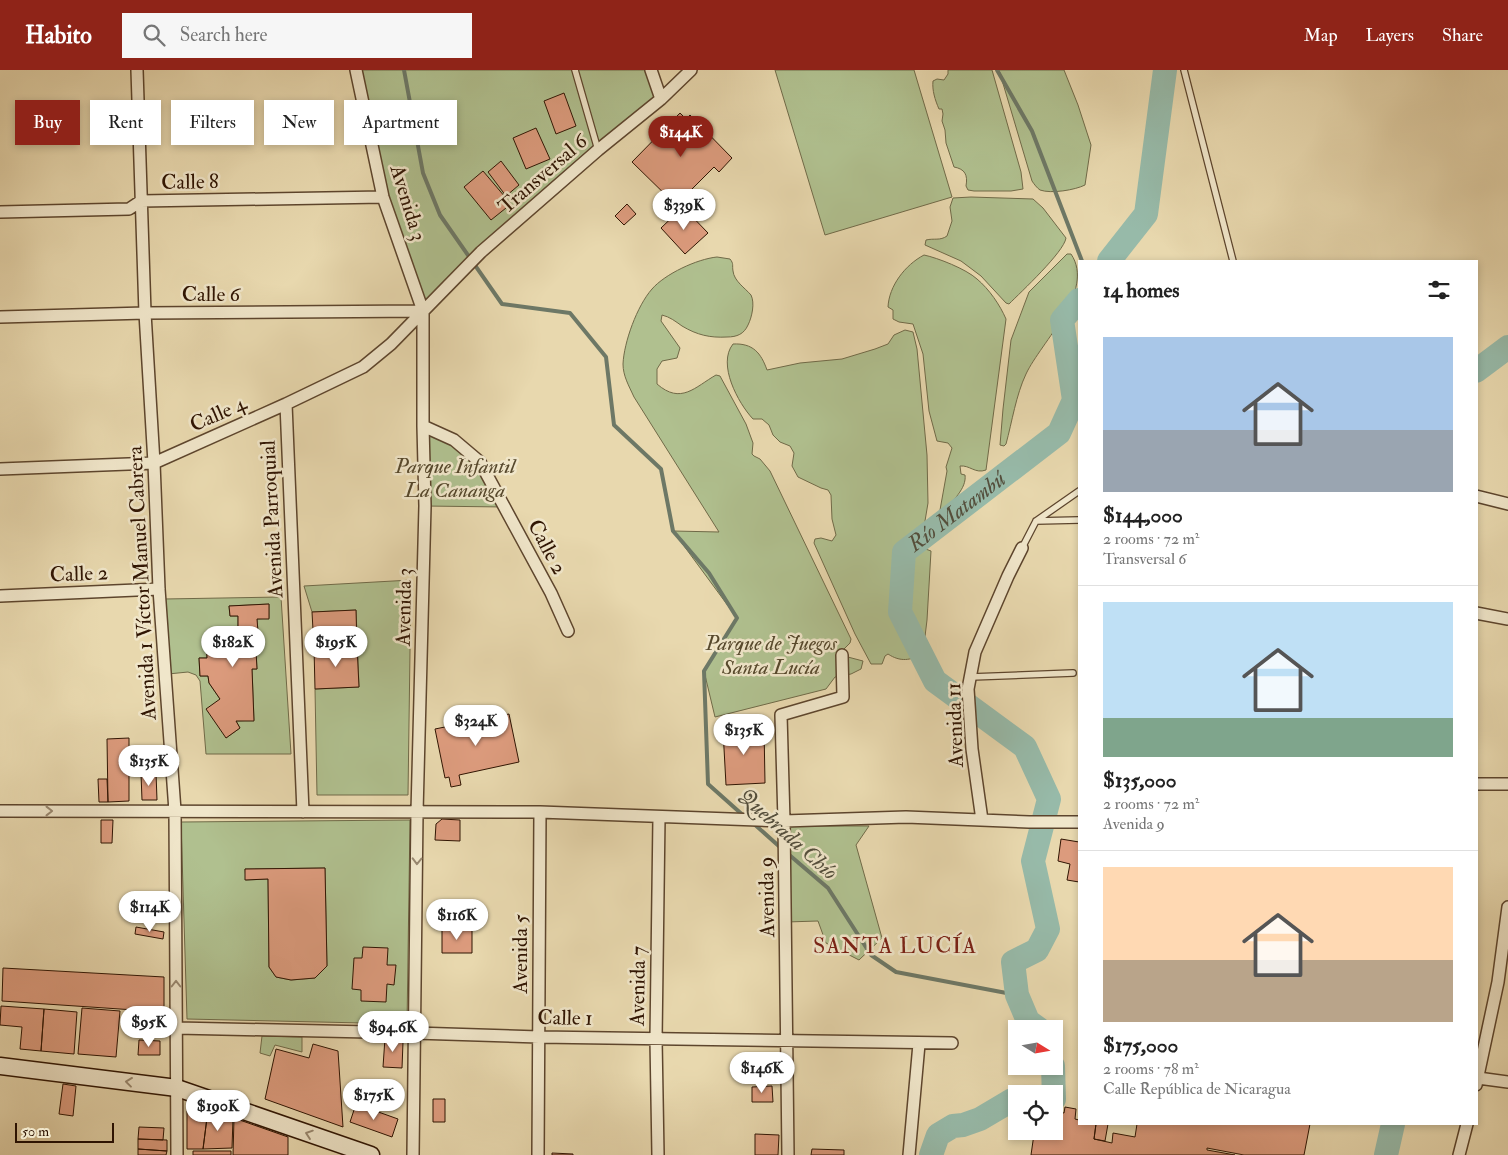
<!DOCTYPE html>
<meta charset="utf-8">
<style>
:root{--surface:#fff;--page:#f6f6f6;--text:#222;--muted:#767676;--line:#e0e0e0;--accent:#8f2418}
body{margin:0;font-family:"IM FELL Double Pica",serif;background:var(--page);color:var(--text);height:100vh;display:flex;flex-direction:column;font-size:19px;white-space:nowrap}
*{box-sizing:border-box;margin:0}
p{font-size:16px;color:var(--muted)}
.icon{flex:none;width:28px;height:28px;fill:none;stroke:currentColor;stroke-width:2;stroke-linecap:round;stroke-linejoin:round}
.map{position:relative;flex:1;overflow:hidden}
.details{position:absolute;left:1078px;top:190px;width:400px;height:865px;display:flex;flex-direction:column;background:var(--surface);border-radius:0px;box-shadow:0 2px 8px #0003}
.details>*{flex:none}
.top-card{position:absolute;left:15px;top:30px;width:475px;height:45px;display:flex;gap:10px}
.needle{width:32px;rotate:101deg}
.tools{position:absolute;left:1008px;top:950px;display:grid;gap:10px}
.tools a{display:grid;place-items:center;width:55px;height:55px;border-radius:0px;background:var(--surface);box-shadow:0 2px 8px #0003;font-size:25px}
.scale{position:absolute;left:15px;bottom:12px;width:99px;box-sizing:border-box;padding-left:5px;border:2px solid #2f1402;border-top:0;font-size:14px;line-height:18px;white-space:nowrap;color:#2f1402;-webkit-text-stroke:4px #f0e6ca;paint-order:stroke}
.price{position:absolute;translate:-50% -42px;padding:0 11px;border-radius:18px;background:#fff;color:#222;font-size:16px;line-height:32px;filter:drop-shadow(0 1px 2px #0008)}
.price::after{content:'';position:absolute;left:50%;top:30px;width:15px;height:11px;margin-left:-8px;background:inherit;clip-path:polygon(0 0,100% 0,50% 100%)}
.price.active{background:var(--accent);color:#fff}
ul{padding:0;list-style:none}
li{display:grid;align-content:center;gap:10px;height:265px;padding:0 25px}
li+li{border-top:1px solid var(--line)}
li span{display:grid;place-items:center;height:155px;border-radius:0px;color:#555}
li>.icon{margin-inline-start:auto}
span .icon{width:90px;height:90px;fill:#fffc;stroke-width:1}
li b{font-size:21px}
h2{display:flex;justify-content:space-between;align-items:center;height:60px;padding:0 25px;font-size:21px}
.chip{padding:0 18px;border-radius:0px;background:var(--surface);box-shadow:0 2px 8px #0003;font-size:18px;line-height:45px}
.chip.active{background:var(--accent);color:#fff}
header{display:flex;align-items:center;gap:30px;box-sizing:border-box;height:70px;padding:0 25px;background:var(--accent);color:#fff}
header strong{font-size:24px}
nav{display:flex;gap:28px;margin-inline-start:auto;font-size:18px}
.search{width:350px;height:45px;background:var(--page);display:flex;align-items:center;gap:12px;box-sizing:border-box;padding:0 18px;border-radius:0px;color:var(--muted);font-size:19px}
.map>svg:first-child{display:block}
</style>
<header>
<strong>Habito</strong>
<div class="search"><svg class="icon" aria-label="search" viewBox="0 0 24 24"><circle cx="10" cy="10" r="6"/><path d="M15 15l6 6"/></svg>Search here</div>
<nav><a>Map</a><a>Layers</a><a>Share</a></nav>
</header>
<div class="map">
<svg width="1508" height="1085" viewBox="0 0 1508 1085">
<rect width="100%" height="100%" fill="#e8d8ae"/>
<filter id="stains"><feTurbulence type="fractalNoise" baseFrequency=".004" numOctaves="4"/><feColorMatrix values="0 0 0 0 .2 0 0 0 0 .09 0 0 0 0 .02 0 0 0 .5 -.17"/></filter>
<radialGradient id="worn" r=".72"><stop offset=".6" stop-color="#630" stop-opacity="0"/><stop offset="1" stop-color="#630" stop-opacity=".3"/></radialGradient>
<!-- green -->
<path fill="#b0c08f" stroke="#706a48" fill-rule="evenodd" d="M356,0H651L661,29L521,148L423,241L383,127Z
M775,0H914L952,127L825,165Z
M948,0H992L1021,102L1023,119L1011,121H974L968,120L966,116C968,105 965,99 954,97L946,73L945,60L942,51L943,44L942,39H939C935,30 932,20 933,11L937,9L944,10L948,4Z
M999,0H1064L1078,35L1091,75L1085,115C1075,120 1051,124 1040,120C1037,118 1034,114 1032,111Z
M971,127L1033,129L1043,138L1066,168C1064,182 1021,222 1009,234L1006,233L981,206L961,191L925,175L926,170C934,168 940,171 947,166L952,151L950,137L953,128Z
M1067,184H1071C1096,221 1041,272 1026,304C1016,325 1012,352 1006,374L1004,376L1000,375L1003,339L1011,270L1029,222Z
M924,185C938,188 966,199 977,209C989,219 1000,235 1006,249L986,400C975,404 970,395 960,396L961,404L965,405C967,418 952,432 943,441L940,440L947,401L946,397L952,378L948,373L937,371L929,341L923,284L913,254L899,252L893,249V240L888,237C889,216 905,195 924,185Z
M717,187L730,189C734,194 732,195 733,201C734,211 745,218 751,225C755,233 752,247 748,255C744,264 737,267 727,267C710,268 697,265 682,256C675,251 670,247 662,245L661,251L680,278L677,288L662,291L657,299V314C681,335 695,317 716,305L720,306L746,354L753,373L752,384L754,386L760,389L770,401L851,569L850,573L841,582L844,586L863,591L861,599L851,604L835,607L826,619L715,647L704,601L737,548L673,461L719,462L634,327C629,316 623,306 623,294C624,272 637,236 652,219C665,204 697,189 717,187Z
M905,260L913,262L917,279L927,385L928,433L923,463V478L931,481L927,550L923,583C911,591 900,592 888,584L885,586L882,594H871L855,564L814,473L815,469L821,468L832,471L836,465L832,449L831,425L828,420L821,418L798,407L792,396L794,383L790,376L780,372L773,365L769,355L762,349H753C738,333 717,294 733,274C753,273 761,283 767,300L800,293L842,289L875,279L888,274L894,265Z
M423,356L480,392L505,437L425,436Z
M411,510L408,725H317L315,619L359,617L356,540L312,542L304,516Z
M281,527L291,684H206L200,611L196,605L188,602L168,604L164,529ZM269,534V548L257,549L258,562L255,563L257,599H252L254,650L236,651L240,658L226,668L220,629L209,613L208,606H200L199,588H207L206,561L238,560V546H230L229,536Z
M410,750L407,954L187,949L181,752ZM325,798L327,896L315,908L291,910L276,907L269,897L268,809L246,810L245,799Z
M785,756H869L856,775L882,868L859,890L826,873L818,851L786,852Z
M262,966L302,967V982L275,975L270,986L260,983Z"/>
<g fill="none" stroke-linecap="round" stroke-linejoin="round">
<!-- stream -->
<path stroke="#6d7866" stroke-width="4" d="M404,0L423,103L440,145L502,234L570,243L606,287L614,355L661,399L673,461L709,503L737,548L704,601L708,714L745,747
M997,0L1032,61L1082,191
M753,753L781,778
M787,783L828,818L871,885L896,902L1017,925"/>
<!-- river -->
<g stroke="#97baa9" stroke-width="24">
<path d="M1109,191L1146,144L1165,0"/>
<path d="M1476,301L1508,277"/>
<path id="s1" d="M1039,959L1028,951L1017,925L1013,892L1037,880L1048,859L1033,791L1049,729L1025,677L935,611L900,542L904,482L1059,363L1074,330L1062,250L1079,230"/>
<path d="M1053,996L1054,1029"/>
<path d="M931,1085L938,1065L953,1056L963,1055L980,1049L1012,1030H1016"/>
<path d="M1386,1085L1393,1054"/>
</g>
</g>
<!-- building -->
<path fill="#dc9b7d" stroke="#2f1402" d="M564,23L576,56L556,64L544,31Z
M680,43L686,49L690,45L732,88L719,102L714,97L676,135L632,92Z
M536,58L550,89L526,99L513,68Z
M501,91L519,115L506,126L488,102Z
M483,101L511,134L491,150L464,117Z
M627,134L636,144L624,155L615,146Z
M683,137L708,163L685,184L661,158Z
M269,534V549H257L258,562L255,563L257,599H252L254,651H236L240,658L226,668L206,639L220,629L209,613L208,606H200L199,588H207L206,561L238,560V546H230L229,536Z
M356,540L357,576L314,578L312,542Z
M357,576L359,617L315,619L314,578Z
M509,644L519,692L459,705L461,715L451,717L449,707L445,708L435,659Z
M764,658L765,713L726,715L723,660Z
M129,668V731L108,732L107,669Z
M156,703L157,730H142L141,704Z
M98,709H107L108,732H99Z
M442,749L460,750V771L435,770L436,754Z
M101,750H113L112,773H101Z
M1061,769L1079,772V812L1067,810L1070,794L1058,791Z
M325,798L327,896L315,908L291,910L276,907L269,897L268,809L245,810V799Z
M442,851L473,852L472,860H442Z
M136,857L164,862L163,869L135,864Z
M442,860H472V883H442Z
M363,877L388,878L387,895H396L394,915L387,914L386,932L361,931V920L352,919L354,888H362Z
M3,898L164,907V942L2,931Z
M1,936L44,939L41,981L20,979L22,957L0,955Z
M82,938L120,941L116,987L78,984Z
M44,939L77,942L74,984L41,981Z
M385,968L400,969L403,972L402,998L383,997Z
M139,970L160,971V985H138Z
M313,974L338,981L343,1057L265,1029L276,979L309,988Z
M63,1014L76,1016L73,1046L59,1044Z
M772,1016L773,1032H752V1017Z
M433,1029H445V1052H433Z
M356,1034L398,1049L392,1067L350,1052Z
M194,1035L208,1040L203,1079H187V1041Z
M1065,1037L1076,1039L1075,1049L1079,1050V1054H1096L1094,1069L1112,1073L1113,1063L1135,1067L1137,1054H1310L1304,1085H1244L1207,1078V1080L1235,1085H1031L1034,1064L1037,1061H1054V1046L1058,1042L1064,1043Z
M208,1040L233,1048L232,1078L203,1079Z
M234,1048L288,1067V1085H233Z
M1096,1054H1108L1105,1071L1094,1069Z
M139,1057L164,1058L163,1070L138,1069Z
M755,1064L779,1065L778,1085H755Z
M138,1069L167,1070V1081L138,1079Z
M138,1079L167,1081L166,1085H138Z
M812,1079L844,1080V1085H811Z
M193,1081H231V1085H193Z
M552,1083L573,1084V1085H552Z"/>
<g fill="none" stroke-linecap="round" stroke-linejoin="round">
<!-- lane casing -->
<g stroke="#5d452d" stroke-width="8">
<path id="lane" d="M575,0L598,80
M1184,0L1233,191
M1036,451L1079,450
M1022,478L1036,451L1079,421
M971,607L1073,603"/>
</g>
<!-- street casing -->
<g stroke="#5d452d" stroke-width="14">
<path id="street" d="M137,0L145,243L154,393L159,519L175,741L177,1085
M356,0L383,127L423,241V356L425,436L417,742L413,1085
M651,0L661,29
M0,142L129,139L141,131L383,127
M0,247L145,243L423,241
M286,334L303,742
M423,356L454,370L480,392L551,523L568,561
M0,399L154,393L286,334L363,297L391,274L481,182L598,80L661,29L691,0
M1476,426L1508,434
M0,526L159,519
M1476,543L1508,549
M1476,714H1508
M0,741L540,742L784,751L906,747L1029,752H1079
M982,750L972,679L968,619L975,582L1008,506L1022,478
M177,958L415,963L539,967L952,973
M1478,1008L1508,1012
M1476,1015L1498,912L1508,837
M538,1085L540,742
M658,1085L656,969L659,747
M788,1085L784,751L781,645L843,627L842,585
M909,1085L919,974
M1459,1085L1467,1054"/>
</g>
<!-- secondary casing -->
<g stroke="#2f1402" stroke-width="19">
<path id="secondary" d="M0,996L177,1018L371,1085"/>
</g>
<!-- lane -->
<use href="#lane" stroke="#f0e6ca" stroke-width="5.5"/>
<!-- street -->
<use href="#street" stroke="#f0e6ca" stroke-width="11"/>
<!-- secondary -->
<use href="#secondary" stroke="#f0e6ca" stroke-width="16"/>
</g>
<!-- one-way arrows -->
<defs><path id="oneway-chevron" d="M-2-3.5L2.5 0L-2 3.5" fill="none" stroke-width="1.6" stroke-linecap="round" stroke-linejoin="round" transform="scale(1.25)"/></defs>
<g stroke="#998870">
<use href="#oneway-chevron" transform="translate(49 741)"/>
<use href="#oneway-chevron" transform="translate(417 791) rotate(91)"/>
<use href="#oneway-chevron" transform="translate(176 914) rotate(-90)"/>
<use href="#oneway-chevron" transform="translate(129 1012) rotate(-173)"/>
<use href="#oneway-chevron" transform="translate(309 1064) rotate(-161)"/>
</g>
<g text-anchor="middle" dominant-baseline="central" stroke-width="5" stroke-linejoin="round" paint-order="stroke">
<!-- street labels -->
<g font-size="21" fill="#2f1402" stroke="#f0e6ca">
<text transform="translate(543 104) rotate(-41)">Transversal 6</text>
<text transform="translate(190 112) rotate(-1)">Calle 8</text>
<text transform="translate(408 133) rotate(73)">Avenida 3</text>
<text x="211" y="224">Calle 6</text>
<text transform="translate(218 344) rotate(-24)">Calle 4</text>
<text transform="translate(272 449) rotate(-93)">Avenida Parroquial</text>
<text transform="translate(547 477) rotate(62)">Calle 2</text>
<text transform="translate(79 504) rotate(-2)">Calle 2</text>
<text transform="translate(142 513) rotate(-93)">Avenida 1 Víctor Manuel Cabrera</text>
<text transform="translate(404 537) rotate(-89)">Avenida 3</text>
<text transform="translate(955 655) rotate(-92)">Avenida 11</text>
<text transform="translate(767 827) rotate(-91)">Avenida 9</text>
<text transform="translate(520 884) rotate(-90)">Avenida 5</text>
<text transform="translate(638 916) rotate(-89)">Avenida 7</text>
<text transform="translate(565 948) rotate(1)">Calle 1</text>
</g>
<!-- park labels -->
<g font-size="21" font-style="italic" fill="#56482c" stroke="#f0e6ca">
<text x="455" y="396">Parque Infantil<tspan x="455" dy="24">La Cananga</tspan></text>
<text x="771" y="573">Parque de Juegos<tspan x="771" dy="24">Santa Lucía</tspan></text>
</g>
<!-- water labels -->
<g font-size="22" font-style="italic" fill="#534e3c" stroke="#f0e6ca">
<text stroke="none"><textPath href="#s1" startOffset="632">Río Matambú</textPath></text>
<text transform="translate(788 764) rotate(42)">Quebrada Chío</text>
</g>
<!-- neighbourhood labels -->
<g font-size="22" letter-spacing="1" fill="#7a1f14" stroke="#f0e6ca">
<text x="895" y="876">SANTA LUCÍA</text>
</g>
</g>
<rect width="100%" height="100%" filter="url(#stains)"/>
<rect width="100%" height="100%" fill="url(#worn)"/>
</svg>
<div class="tools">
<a><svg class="needle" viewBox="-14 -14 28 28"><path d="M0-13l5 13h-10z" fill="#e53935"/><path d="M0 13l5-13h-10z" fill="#767676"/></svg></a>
<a><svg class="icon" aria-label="locate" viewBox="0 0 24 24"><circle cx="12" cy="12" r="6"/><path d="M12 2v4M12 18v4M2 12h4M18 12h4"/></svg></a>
</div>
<div class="scale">50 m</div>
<b class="price active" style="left:681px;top:88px">$144K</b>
<b class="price" style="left:684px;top:161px">$339K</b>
<b class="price" style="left:233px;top:598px">$182K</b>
<b class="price" style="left:336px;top:598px">$195K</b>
<b class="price" style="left:476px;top:677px">$324K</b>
<b class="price" style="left:744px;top:686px">$135K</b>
<b class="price" style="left:149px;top:717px">$135K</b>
<b class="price" style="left:150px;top:863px">$114K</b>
<b class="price" style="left:457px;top:871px">$116K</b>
<b class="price" style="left:149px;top:978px">$95K</b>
<b class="price" style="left:393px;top:983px">$94.6K</b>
<b class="price" style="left:762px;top:1024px">$146K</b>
<b class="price" style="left:374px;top:1051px">$175K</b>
<b class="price" style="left:218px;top:1062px">$190K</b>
<div class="top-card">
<a class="chip active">Buy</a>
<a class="chip">Rent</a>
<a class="chip">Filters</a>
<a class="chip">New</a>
<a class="chip">Apartment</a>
</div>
<section class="details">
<h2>14 homes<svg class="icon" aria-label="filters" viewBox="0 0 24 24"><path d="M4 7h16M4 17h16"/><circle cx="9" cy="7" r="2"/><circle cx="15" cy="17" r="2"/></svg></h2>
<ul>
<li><span style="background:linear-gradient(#a9c7e8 60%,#9aa5b1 0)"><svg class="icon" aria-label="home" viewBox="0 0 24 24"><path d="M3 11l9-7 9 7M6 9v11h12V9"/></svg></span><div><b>$144,000</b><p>2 rooms · 72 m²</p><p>Transversal 6</p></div></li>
<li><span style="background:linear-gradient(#bfe0f5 75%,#7fa58c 0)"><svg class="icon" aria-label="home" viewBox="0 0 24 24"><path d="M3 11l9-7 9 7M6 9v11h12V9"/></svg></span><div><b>$135,000</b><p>2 rooms · 72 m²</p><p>Avenida 9</p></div></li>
<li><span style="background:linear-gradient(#ffd9b3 60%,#b9a48a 0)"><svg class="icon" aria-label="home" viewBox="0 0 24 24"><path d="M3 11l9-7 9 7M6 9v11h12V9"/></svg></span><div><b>$175,000</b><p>2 rooms · 78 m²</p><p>Calle República de Nicaragua</p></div></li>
</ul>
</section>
</div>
